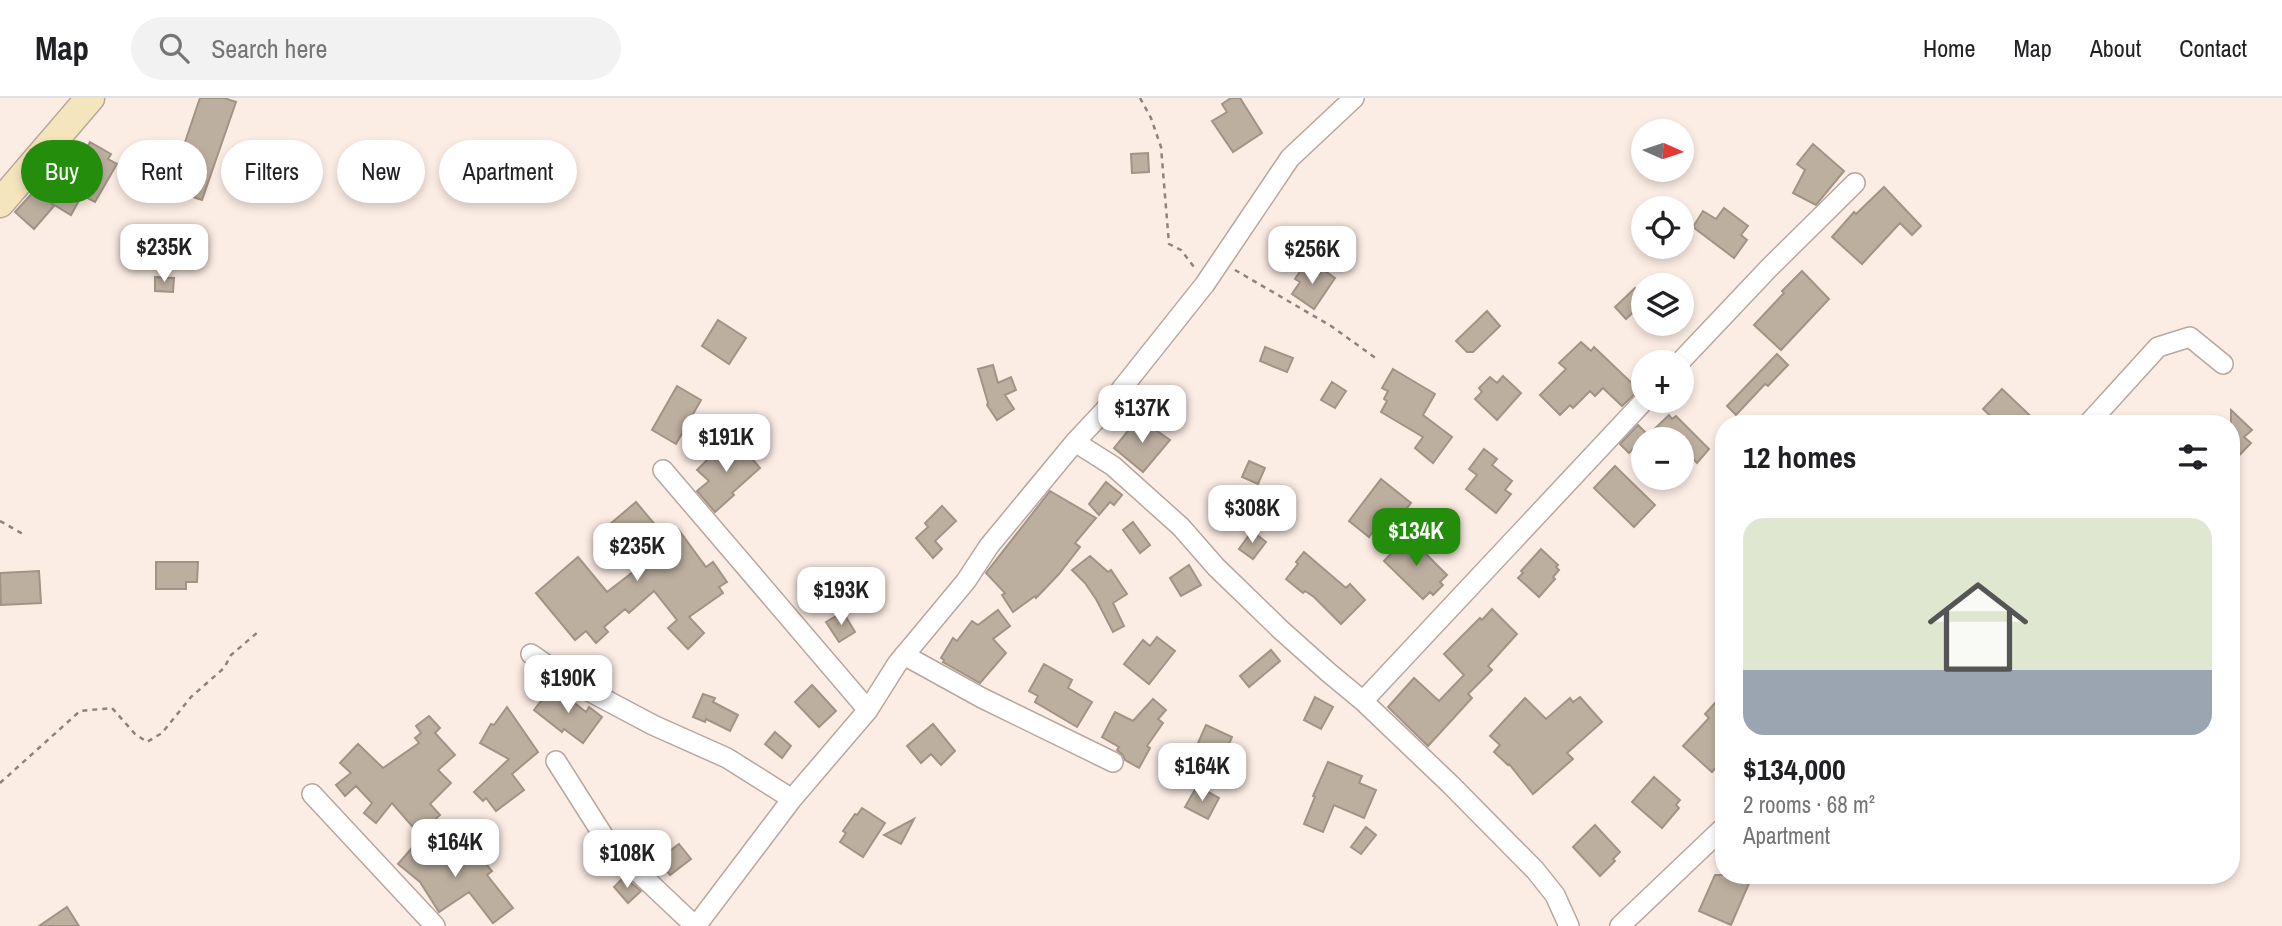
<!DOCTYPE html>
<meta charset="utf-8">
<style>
:root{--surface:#fff;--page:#f2f2f2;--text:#202124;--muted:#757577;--line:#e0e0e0;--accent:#248d0b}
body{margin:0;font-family:"Archivo Narrow",sans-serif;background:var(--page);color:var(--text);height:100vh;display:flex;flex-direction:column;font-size:26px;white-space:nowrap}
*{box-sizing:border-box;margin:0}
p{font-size:23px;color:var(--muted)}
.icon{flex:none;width:38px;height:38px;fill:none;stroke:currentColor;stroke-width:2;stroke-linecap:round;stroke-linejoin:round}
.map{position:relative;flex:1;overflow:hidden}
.panel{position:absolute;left:1715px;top:317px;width:525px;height:469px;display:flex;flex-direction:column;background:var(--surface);border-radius:28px;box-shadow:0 4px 10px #0003}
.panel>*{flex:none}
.guide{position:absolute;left:21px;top:42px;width:665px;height:63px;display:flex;gap:14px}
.needle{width:46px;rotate:93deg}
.fabs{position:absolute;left:1631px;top:21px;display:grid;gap:14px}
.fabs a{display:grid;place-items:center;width:63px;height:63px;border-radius:50%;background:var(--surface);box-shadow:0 4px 10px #0003;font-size:35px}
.price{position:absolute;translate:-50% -60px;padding:0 16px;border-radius:14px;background:#fff;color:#222;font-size:23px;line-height:46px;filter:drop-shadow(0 2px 4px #0008)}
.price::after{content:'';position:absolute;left:50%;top:42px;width:21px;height:16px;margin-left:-10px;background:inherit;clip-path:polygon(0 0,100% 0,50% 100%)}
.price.selected{background:var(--accent);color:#fff}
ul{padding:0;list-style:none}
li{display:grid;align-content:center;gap:14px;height:371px;padding:0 28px}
li span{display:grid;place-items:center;height:217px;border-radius:21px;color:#555}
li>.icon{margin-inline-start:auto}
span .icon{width:126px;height:126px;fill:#fffc;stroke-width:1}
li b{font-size:30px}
h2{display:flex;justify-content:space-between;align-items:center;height:84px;padding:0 28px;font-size:30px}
.tag{padding:0 24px;border-radius:32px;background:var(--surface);box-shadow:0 4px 10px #0003;font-size:24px;line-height:63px}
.tag.selected{background:var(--accent);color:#fff}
header{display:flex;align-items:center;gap:42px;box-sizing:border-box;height:98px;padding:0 35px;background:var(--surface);border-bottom:2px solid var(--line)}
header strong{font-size:33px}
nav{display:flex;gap:38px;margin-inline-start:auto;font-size:24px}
.search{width:490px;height:63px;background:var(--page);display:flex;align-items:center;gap:18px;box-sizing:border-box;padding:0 24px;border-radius:38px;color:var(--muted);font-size:26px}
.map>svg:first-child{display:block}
</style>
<header>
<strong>Map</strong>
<div class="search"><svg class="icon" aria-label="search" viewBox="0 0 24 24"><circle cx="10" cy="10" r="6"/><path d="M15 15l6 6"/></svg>Search here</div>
<nav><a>Home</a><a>Map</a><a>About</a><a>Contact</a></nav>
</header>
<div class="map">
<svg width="2282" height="828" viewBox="0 0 2282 828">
<rect width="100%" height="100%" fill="#fcede4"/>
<!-- building -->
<path fill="#bdafa0" stroke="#a19385" stroke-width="2" d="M200,0H224L236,4L202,102L169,91Z
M1231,0H1240L1262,35L1233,54L1212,23L1227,14L1222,6Z
M90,44L111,56L108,61L117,66L95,104L82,97L71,117L51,105L67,77L71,79Z
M1813,46L1844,73L1816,107L1793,95L1805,72L1797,66Z
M1148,55L1149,74L1132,75L1131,56Z
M1884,89L1921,128L1912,137L1900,125L1862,166L1832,139L1854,114L1856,116Z
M36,91L54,108L34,131L15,114Z
M1724,110L1748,128L1741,137L1747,142L1734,160L1693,129L1703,113L1716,121Z
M1305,166L1319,176L1322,171L1335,180L1314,211L1292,196L1300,184L1295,181Z
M1802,173L1829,201L1781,252L1754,227L1784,195L1782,193Z
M155,179L174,180L173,194L155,193Z
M1635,190L1643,200V205L1626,221L1615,209Z
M1487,213L1500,228L1473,254H1467L1456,243Z
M718,222L746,240L729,266L702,248Z
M1581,244L1591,253L1594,249L1639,292L1622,308L1603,290L1595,298L1590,293L1573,310L1570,307L1560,317L1540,297L1566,271L1559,265Z
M1265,249L1293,260L1287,274L1260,263Z
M1777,256L1788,267L1768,288L1765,286L1736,317L1727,308Z
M993,267L998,285L1011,279L1016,292L1005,297L1014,311L997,322L987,307L988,305L978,271Z
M1393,271L1435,296L1423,317L1452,339L1433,365L1415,350L1423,339L1381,314L1387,303L1384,301L1388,293L1382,290Z
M1503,278L1521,295L1497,322L1475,301L1482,294L1479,290L1490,279L1497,285Z
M1332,284L1346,293L1335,310L1321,302Z
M677,288L701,302L676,346L652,332Z
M2002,291L2039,326H1999L1983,311Z
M2231,312L2252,332L2244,339L2251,345L2231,366Z
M1669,317L1672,321L1676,318L1709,351L1697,365L1682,349V341H1644Z
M1136,323L1144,330L1147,326L1170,342L1143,374L1114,350Z
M1638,327L1647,336L1629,355L1620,346Z
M738,345L760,370L732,395L734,397L715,414L697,393L709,383L697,372L722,347L724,350L728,346L734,349Z
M1484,351L1497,361L1492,367L1512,383L1505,392L1511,396L1496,415L1466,391L1477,377L1469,371Z
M1249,363L1265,370L1258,386L1242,379Z
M1615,368L1655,407L1634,429L1594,390Z
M1381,381L1411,405L1396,424L1386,416L1369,439L1349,423Z
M1106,384L1122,397L1114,407L1110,404L1099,417L1089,406Z
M1050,393L1096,420L1075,445L1080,449L1059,476L1036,500L1035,498L1013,514L1002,497L1005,495L986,475Z
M636,404L667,441L678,431L706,469L713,464L727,484L719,489L723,495L689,519L704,535L688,551L668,530L677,522L654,493L629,515L625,511L604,529L608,534L596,545L586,533L575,542L536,495L578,459L607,494L642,467L635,459L637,457L610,426Z
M942,408L956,423L935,443L942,451L933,460L916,440L928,429L925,425Z
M1133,424L1150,447L1140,455L1123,432Z
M1252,433L1266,444L1253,461L1239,451Z
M1408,438L1447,477L1440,484L1443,487L1433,497L1430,494L1423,501L1384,463Z
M1541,451L1558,467L1556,469L1559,472L1553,479L1555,481L1539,499L1518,480L1523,475L1521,473Z
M1304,454L1346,490L1350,486L1365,502L1341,526L1314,499L1305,493L1303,495L1286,481L1298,466L1296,464Z
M1090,458L1108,474L1111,472L1127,496L1113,505L1124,528L1113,534L1096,501L1085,485L1072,472Z
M156,464H198L197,484H186V491H156Z
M1189,467L1201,487L1181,498L1170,480Z
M39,473L41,505L1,507L0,475Z
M1492,511L1517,536L1488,568L1492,572L1468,596L1472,600L1428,648L1388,609L1414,580L1439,603L1464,577L1444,556L1480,520L1482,522Z
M998,512L1010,528L993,541L1006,555L980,585L943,564L944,562L941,560L953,540L957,543L972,523L978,527Z
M843,514L855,534L839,544L826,524Z
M1157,539L1175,553L1149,586L1124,566L1143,542L1150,548Z
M1271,552L1280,563L1249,589L1240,578Z
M1044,566L1072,582L1068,590L1092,604L1077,629L1035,604L1038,598L1029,593Z
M812,587L836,613L819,629L795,604Z
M553,588L586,614L589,609L602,619L583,645L564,631L562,634L534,612Z
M1724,595V661L1712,674L1683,648L1709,620L1705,616Z
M703,596L715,600L713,604L738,617L730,633L706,621L705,624L693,619Z
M1315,599L1333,609L1321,631L1304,622Z
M1580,599L1602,624L1567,655L1573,661L1533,696L1509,666L1508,667L1494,654L1500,647L1490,638L1525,600L1546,621L1570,600L1573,604Z
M1153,601L1166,612L1158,621L1163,625L1147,648L1150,650L1139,670L1125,662L1123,657L1117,652L1119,649L1102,639L1115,614L1133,623Z
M507,609L538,654L512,676L524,692L496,713L486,700L483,703L474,694L509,661L480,645L491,626L494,627Z
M429,618L440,630L435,635L455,657L438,672L451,685L430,706L440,717L419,736L392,705L376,725L364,715L372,705L356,688L345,698L336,687L351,675L340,665L358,646L383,670L419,645L415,640L421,635L416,628Z
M933,626L955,653L941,667L931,656L921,665L907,648Z
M1206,627L1232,639L1220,667L1194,654Z
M775,634L791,648L782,660L765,646Z
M1328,664L1362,678L1359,685L1376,692L1364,720L1334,707L1323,734L1304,726L1315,699L1313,698Z
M1654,679L1680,702L1676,707L1679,710L1662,730L1632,704Z
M1197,688L1219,700L1208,721L1185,709Z
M862,710L885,725L863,759L840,744L846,735L843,733L855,716L857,717Z
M914,721L901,746L884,737Z
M1595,727L1620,754L1613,761L1615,763L1600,778L1573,749Z
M1366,729L1376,737L1361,756L1351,749Z
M418,743L436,759L459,743L472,760L477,755L492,773L487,777L513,810L493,825L469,794L439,814L420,784L398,766Z
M679,746L691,761L670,777L658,762Z
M1715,777H1735L1750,783L1731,827L1699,813Z
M624,779L641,793L628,805L614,789Z
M67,809L79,828H39Z"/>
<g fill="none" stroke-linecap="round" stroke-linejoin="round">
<!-- street casing -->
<g stroke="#b8a79c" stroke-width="22">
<path id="street" d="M1680,264L1769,170L1855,85
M2088,326L2158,249L2190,239L2223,266
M1075,344L1104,313L1205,186L1290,60L1354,0
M663,372L868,612
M531,556L570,583L653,627L727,660L792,701
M904,557L982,600L1113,664
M1363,603L1644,303
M556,663L615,756L640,776L695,828
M312,696L435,828
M696,828L792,701L868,612L897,566L966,483L989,448L1075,344L1113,368L1181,429L1216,469L1281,532L1328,574L1363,603L1450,686L1535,772L1555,797L1569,828
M1620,828L1724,729"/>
</g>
<!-- secondary casing -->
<g stroke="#b8a79c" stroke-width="31">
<path id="secondary" d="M0,105L90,0"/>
</g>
<!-- path -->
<path stroke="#8d827c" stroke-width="2.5" stroke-dasharray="5 5" stroke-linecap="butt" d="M1140,0L1151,20L1161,49L1169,146L1181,152L1194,169
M1235,172L1331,228L1377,261
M0,423L23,436
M0,685L80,613L112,610L135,636L147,644L162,635L191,599L224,570L231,557L258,534"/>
<!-- street -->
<use href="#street" stroke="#fff" stroke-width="19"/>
<!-- secondary -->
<use href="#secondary" stroke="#f5e5bc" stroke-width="28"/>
</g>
</svg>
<div class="fabs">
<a><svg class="needle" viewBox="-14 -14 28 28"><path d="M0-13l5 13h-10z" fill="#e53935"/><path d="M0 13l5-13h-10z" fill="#757577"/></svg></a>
<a><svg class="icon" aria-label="locate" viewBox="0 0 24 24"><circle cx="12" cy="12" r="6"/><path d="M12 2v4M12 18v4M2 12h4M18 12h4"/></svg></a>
<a><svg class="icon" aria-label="layers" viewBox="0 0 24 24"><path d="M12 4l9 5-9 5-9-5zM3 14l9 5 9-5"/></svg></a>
<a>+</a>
<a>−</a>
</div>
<b class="price" style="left:164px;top:186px">$235K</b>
<b class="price" style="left:1312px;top:188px">$256K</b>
<b class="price" style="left:1142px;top:347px">$137K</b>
<b class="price" style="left:726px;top:376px">$191K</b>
<b class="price" style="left:1252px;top:447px">$308K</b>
<b class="price selected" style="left:1416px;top:470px">$134K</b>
<b class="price" style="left:637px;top:485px">$235K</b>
<b class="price" style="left:841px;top:529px">$193K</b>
<b class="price" style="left:568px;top:617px">$190K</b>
<b class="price" style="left:1202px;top:705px">$164K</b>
<b class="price" style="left:455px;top:781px">$164K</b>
<b class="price" style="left:627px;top:792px">$108K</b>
<div class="guide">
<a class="tag selected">Buy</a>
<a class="tag">Rent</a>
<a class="tag">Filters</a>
<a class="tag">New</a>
<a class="tag">Apartment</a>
</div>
<section class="panel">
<h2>12 homes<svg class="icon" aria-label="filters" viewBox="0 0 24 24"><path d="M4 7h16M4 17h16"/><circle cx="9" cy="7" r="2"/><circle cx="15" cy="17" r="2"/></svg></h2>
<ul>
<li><span style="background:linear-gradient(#dfe7d0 70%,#9aa5b1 0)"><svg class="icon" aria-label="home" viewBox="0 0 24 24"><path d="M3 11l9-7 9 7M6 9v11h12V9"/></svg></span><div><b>$134,000</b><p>2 rooms · 68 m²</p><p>Apartment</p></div></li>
</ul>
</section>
</div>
